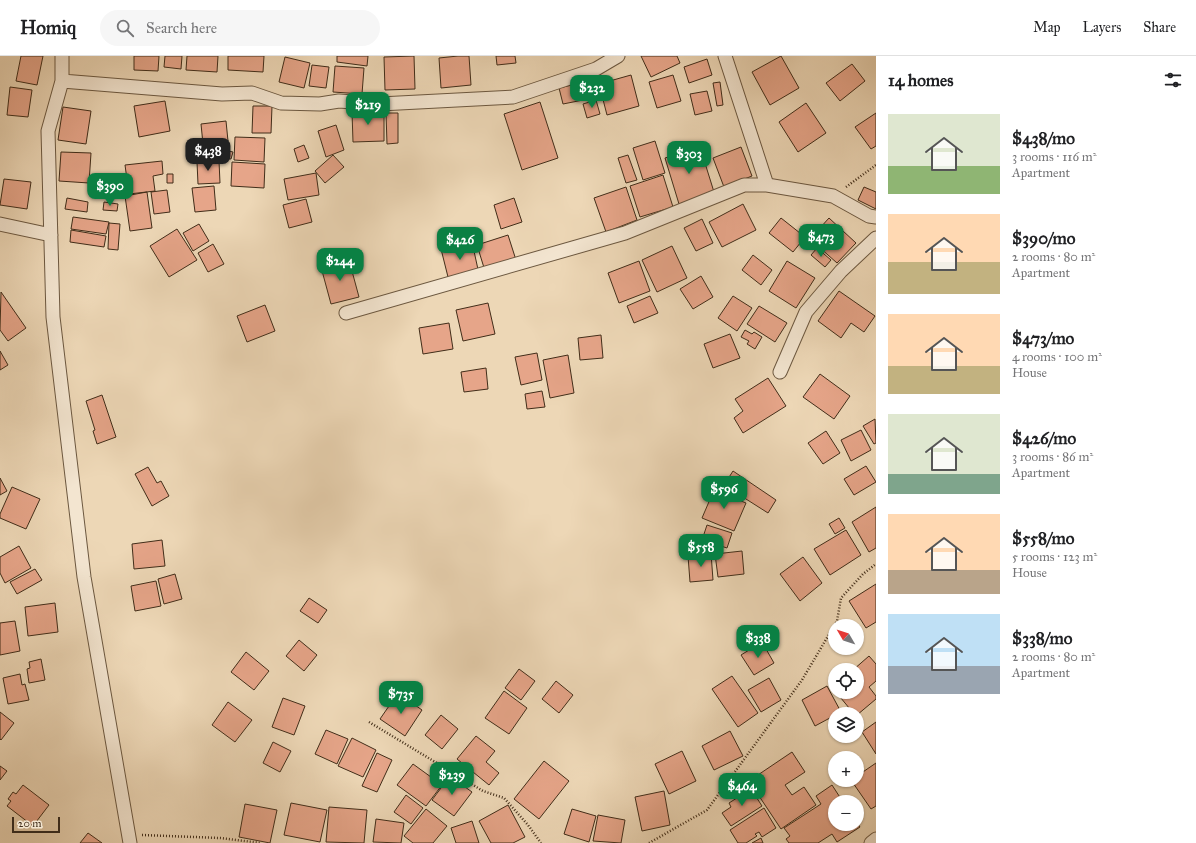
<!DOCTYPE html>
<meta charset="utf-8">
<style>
:root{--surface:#fff;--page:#f6f6f6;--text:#202124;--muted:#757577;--line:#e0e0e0;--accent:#0b8043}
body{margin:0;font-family:"IM FELL Great Primer",serif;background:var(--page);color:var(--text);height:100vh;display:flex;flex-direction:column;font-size:15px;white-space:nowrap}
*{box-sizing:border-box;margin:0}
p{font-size:13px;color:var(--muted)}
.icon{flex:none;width:22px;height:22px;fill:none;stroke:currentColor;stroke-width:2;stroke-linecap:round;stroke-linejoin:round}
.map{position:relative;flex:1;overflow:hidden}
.details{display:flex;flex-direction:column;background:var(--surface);width:320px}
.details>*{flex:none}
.needle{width:26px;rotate:309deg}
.controls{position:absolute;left:828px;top:563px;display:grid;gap:8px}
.controls a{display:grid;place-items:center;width:36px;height:36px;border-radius:50%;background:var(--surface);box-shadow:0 1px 3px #0004;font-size:20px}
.scale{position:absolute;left:12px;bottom:10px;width:48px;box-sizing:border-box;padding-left:4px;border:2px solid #412d19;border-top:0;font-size:11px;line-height:14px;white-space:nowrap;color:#412d19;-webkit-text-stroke:3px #f3e5d0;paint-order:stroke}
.price{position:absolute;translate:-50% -34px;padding:0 9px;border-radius:8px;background:var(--accent);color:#fff;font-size:13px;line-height:26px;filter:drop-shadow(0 1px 2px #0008)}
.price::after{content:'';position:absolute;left:50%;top:24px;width:12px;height:9px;margin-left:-6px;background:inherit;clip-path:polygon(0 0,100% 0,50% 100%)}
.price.active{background:#222;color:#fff}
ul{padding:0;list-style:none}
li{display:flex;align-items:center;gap:12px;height:100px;padding:0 12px}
li span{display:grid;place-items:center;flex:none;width:112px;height:80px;border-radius:0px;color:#555}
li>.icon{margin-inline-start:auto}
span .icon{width:48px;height:48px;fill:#fffc;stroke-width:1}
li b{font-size:17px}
h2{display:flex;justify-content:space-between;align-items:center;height:48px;padding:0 12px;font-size:17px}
header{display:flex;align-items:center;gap:24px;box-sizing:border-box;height:56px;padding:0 20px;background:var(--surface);border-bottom:1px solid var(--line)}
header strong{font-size:19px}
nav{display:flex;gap:22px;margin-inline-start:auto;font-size:14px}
.search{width:280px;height:36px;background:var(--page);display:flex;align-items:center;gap:10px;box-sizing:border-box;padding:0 14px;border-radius:22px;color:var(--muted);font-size:15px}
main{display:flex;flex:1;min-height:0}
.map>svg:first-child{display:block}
</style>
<header>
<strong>Homiq</strong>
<div class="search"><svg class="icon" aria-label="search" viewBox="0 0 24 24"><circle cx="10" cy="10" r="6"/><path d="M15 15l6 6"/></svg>Search here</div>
<nav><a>Map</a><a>Layers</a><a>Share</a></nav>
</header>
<main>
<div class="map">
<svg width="876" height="787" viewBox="0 0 876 787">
<rect width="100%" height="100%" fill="#edd7b6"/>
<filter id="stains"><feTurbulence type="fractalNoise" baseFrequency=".005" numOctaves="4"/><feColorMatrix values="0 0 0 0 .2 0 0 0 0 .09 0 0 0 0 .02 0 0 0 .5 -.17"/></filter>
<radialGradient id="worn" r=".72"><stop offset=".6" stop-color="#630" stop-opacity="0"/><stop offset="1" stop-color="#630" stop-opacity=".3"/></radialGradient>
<!-- building -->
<path fill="#e6a589" stroke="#412d19" d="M21,0H43L37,29L16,25Z
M134,0H159L158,15L134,14Z
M165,0H182L181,13L164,11Z
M187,0H218L217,16L186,14Z
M228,0H264L263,16L228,14Z
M337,0H368L367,10L337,6Z
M414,0L415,33L385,34L384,1Z
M458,0H469L471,29L441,32L439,2Z
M496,0H515L516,7L497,9Z
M641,0H677L680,7L651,21Z
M781,0L799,32L770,49L752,16Z
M285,1L310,7L304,32L279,26Z
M707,3L712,19L689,27L684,11Z
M852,8L865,25L840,45L826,27Z
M312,9L329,11L326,32L309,30Z
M335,10L364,12L362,38L333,36Z
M631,19L639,50L607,59L599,28Z
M673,19L681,45L657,52L649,26Z
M585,26L588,43L563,48L559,32Z
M720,26L723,49L717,50L713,27Z
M10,31L32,34L28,61L7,59Z
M707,35L712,55L695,59L690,38Z
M596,44L600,58L587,62L583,48Z
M165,45L170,75L139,81L134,50Z
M540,46L558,102L522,114L504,58Z
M806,47L826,77L798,96L779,66Z
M253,50H272L271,77H252Z
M63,51L91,55L86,88L58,84Z
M384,55V85L353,86L352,56Z
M386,57H398V87L387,88Z
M876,57V90L871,93L855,71Z
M226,65L228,85L203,88L201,68Z
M336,69L344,94L326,101L318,75Z
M235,81L265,82L264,106L234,104Z
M655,85L665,117L643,124L633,92Z
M304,89L309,102L298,106L294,93Z
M700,91L714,136L679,148L665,102Z
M741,91L752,120L724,131L713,102Z
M209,93H220V100L208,99Z
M224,94L233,96L231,103L223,102Z
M61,96L91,97L89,127L59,125Z
M333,99L344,111L325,127L315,115Z
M628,99L637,124L626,127L618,102Z
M162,105L163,118L153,120L155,135L129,138L125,109Z
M219,105L220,127L198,128L197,106Z
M232,106L265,108L264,132L231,130Z
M316,117L319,139L288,144L284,123Z
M167,118H173V127H167Z
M663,119L673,151L640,161L630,130Z
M116,120V135H105V121Z
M4,123L31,126L27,153L0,149Z
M214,130L216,154L195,156L192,132Z
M626,131L637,164L606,176L594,142Z
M864,131L876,136V153L858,144Z
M167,134L170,156L154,158L151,136Z
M147,136L152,172L130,175L125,140Z
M67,142L88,146L87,156L65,153Z
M514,142L522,166L501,173L494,149Z
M306,143L312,166L289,172L283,149Z
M104,146L118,148L117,155L103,154Z
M743,148L756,174L722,191L709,166Z
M73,161L109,166L106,178L71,173Z
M781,162L805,181L793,196L769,177Z
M829,162L856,187L837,207L810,183Z
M702,163L713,187L696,195L684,172Z
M109,167L120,168L118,194L108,193Z
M199,168L209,185L193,195L183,177Z
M177,173L197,204L169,221L150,190Z
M71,174L106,180L104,191L70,186Z
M508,179L516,204L485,215L477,189Z
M472,186L479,218L449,225L441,193Z
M213,188L224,208L208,216L198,197Z
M672,190L687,222L657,236L642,204Z
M817,192L831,204L825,211L811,199Z
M753,199L772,214L761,229L742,214Z
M349,204L359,241L331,248L321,211Z
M639,205L650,235L619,247L608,217Z
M787,205L815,222L796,252L769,235Z
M701,220L713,241L693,253L680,233Z
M839,235L875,260L864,276L851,267L841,282L818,265Z
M1,236L26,272L8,285L0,274Z
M650,240L658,257L634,267L627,250Z
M733,240L752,252L737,275L718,262Z
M488,247L495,278L463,285L456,254Z
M265,249L275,275L247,286L237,260Z
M759,250L787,267L775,286L747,268Z
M449,267L453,293L423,298L419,272Z
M745,274L752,278L754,276L762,281L755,293L747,288L749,285L741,281Z
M730,278L740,302L713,312L704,288Z
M601,279L603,302L580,304L578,282Z
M0,295L8,309L0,314Z
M537,297L542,324L521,329L515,301Z
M568,299L574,337L550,342L543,304Z
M486,312L488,333L464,336L461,316Z
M820,318L850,340L834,363L803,341Z
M768,322L786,350L743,377L734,362L743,355L735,343Z
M542,335L545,351L527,353L525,338Z
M102,339L116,381L97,388L93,375L95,374L86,345Z
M875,363L876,387L874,388L863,370Z
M861,374L871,394L851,405L841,384Z
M826,375L840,397L823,408L808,387Z
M866,410L876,426L854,439L844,423Z
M148,411L157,427L161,425L169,440L152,450L135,418Z
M733,415L776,444L768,457L724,429Z
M0,422L7,435L0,439Z
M12,431L40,443L26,473L0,462V458Z
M714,434L746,447L734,475L702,462Z
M876,451V492L869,496L852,466Z
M839,462L845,472L835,478L829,468Z
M707,469L732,477L727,492L702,484Z
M846,474L861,499L830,519L814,493Z
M162,484L165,510L134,513L132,488Z
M19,490L31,512L5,527L0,517V501Z
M742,495L744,518L718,521L715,498Z
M711,497L713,524L690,526L688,500Z
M803,501L822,527L800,545L780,518Z
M35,513L42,524L17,538L10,526Z
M175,518L182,543L164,548L158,523Z
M156,525L161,550L135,555L131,530Z
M876,528V566L866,572L849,545Z
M309,542L327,554L318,567L300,555Z
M55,547L58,576L28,580L25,551Z
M15,565L20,595L0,599V567Z
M299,584L317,599L304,615L286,600Z
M762,586L774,607L754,619L741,599Z
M246,596L269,615L254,634L231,616Z
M869,600L876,608V625L869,631L876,640V643L857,659L854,658L836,636H857V614H853Z
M41,603L45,624L29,627L27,613L30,612L29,606Z
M519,613L535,625L521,644L505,632Z
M20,618L22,629L25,628L29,644L8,648L3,622Z
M732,620L758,657L738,671L712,633Z
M769,622L781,644L761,656L748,634Z
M556,625L573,639L559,657L542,643Z
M827,630L841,656L815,670L802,644Z
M504,635L527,652L509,678L485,662Z
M398,637L422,654L405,680L380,663Z
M283,642L305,650L294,679L272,671Z
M228,646L252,664L235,686L212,669Z
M0,656L14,667L1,684L0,683Z
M441,659L458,673L442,693L425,679Z
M876,666V698L862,676Z
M326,674L348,683L337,708L315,698Z
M730,675L743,700L714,714L702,690Z
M476,680L495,695L486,706L499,717L489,729L457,703Z
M352,682L376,694L363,721L338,710Z
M273,686L291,695L280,716L263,707Z
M682,695L696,725L669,738L655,708Z
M792,696L805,716L785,729L792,739L804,731L816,749L781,773L749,725Z
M377,697L392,704L377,736L362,730Z
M850,697L853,702H842Z
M544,705L569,725L539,763L514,743Z
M876,707V750L871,753L851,724H857V720Z
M413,708L442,729L426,750L397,729Z
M0,710L7,715L0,724Z
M450,720L472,736L454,760L432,744Z
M23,729L49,749L33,770L7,750L11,745L8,743L13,736L16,738Z
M832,729L843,746H835V768L857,767L860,771L837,786L832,778L818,787H789L786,783L790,780L784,772L821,748L816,740Z
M751,733L762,750L731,770L722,757L731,751L729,747Z
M664,735L670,769L642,775L635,741Z
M406,739L423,752L411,768L394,756Z
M291,747L327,754L320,786L284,779Z
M245,748L277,754L270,787L239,781Z
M508,749L525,781L513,787H491L479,765Z
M329,751L367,754L364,787L326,786Z
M764,752L776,772L762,781L759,776L755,778L757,780L746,787H738L730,774Z
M426,753L447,770L433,787H413L404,780Z
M572,753L596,760L589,786L564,778Z
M598,759L625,764L621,787L593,785Z
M376,763L404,767L401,787L373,786Z
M472,765L479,787H456L451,772Z
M88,777L102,787H80Z
M761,782L763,787H752Z"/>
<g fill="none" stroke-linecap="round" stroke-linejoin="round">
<!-- street casing -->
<g stroke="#6c5840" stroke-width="15">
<path id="street" d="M62,0V25L48,75L53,261L84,521L130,787
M725,0L767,129
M62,25L222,38L252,37L281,47L320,48L339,45L380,48L513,41L596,13L618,0
M0,168L51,179
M346,257L625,177L744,129H767L833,140L869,160L876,161
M780,316L806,256L841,215L876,182
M871,787L876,783"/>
</g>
<!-- path -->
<path stroke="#412d19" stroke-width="2.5" stroke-dasharray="1 2" stroke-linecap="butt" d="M846,131L876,109
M369,666L483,735L504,742L528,769L541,787
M142,779L220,782L261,787
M649,787L707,754L802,624L837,565L841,542L863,518L876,508"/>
<!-- street -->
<use href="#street" stroke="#f3e5d0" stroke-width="13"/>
</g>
<rect width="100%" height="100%" filter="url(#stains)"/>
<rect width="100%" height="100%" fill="url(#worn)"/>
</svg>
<div class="controls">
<a><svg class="needle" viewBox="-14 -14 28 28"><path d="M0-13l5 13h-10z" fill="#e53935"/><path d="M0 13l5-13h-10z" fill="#757577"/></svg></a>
<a><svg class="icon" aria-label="locate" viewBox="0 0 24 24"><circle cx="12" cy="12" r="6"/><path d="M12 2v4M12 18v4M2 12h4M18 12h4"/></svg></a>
<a><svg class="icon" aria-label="layers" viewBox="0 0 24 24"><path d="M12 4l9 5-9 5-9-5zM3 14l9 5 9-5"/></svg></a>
<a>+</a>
<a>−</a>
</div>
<div class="scale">20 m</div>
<b class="price" style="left:592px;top:53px">$232</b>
<b class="price" style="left:368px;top:70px">$219</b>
<b class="price active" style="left:208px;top:116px">$438</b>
<b class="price" style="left:689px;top:119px">$303</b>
<b class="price" style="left:110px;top:151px">$390</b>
<b class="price" style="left:821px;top:202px">$473</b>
<b class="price" style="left:460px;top:205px">$426</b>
<b class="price" style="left:340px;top:226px">$244</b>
<b class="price" style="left:724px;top:454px">$596</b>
<b class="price" style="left:701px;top:512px">$558</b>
<b class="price" style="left:758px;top:603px">$338</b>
<b class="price" style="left:401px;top:659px">$735</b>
<b class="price" style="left:452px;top:740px">$239</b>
<b class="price" style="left:742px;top:751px">$464</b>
</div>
<section class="details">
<h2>14 homes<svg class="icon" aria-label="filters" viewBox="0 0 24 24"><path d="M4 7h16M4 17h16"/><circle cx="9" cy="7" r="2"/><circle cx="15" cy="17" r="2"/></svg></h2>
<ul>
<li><span style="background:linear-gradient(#dfe7d0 65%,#8fb573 0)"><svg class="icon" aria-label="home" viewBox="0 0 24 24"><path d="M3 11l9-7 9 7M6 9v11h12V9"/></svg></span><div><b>$438/mo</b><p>3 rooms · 116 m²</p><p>Apartment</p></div></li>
<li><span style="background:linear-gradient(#ffd9b3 60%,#c2b280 0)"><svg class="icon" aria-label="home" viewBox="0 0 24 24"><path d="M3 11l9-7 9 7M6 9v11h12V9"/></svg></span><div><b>$390/mo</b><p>2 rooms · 80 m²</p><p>Apartment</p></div></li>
<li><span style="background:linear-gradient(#ffd9b3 65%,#c2b280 0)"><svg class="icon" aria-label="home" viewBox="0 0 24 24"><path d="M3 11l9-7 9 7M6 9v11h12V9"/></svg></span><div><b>$473/mo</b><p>4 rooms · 100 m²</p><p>House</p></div></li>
<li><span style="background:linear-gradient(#dfe7d0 75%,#7fa58c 0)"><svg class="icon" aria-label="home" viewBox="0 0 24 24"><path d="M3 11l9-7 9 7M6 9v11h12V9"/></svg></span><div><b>$426/mo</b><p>3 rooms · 86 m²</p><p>Apartment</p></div></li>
<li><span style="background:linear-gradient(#ffd9b3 70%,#b9a48a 0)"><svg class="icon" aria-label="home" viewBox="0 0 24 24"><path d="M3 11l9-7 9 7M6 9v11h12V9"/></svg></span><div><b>$558/mo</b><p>5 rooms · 123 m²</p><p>House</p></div></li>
<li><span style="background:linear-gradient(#bfe0f5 65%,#9aa5b1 0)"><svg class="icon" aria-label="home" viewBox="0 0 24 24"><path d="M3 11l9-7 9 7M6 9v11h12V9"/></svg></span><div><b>$338/mo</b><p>2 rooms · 80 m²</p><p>Apartment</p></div></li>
</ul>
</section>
</main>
